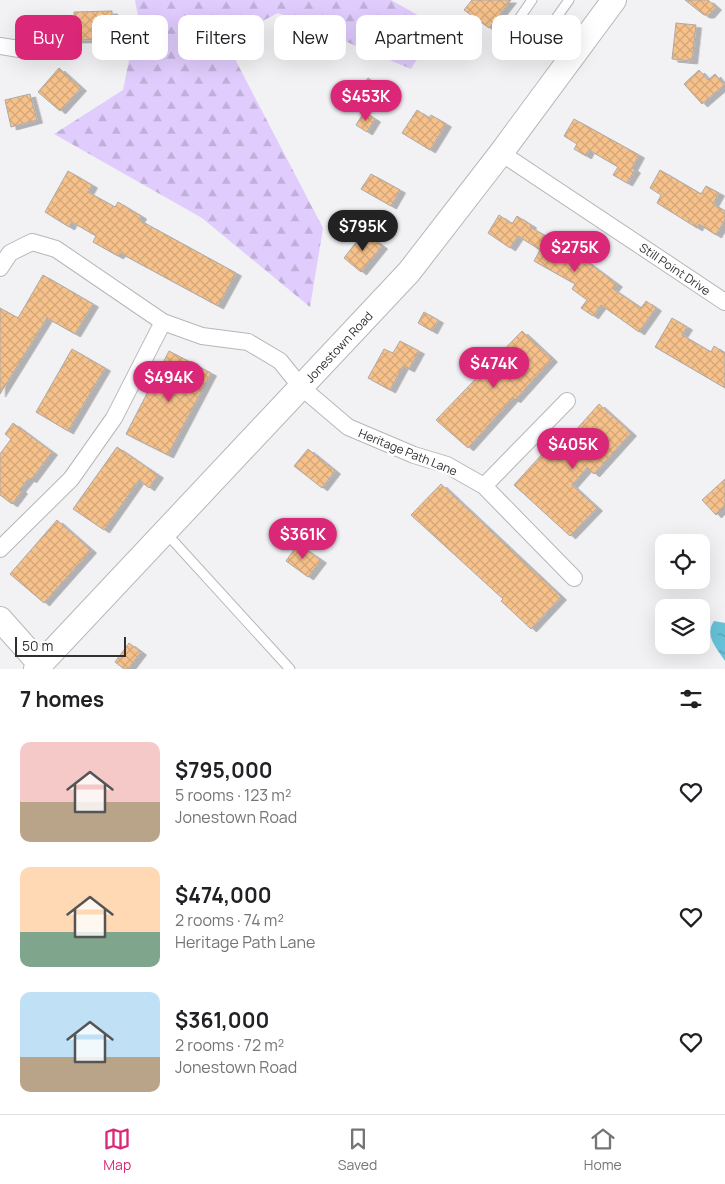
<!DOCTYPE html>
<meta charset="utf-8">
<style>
:root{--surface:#fff;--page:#f6f6f6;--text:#202124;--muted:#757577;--line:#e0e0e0;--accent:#db2777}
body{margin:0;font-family:Manrope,sans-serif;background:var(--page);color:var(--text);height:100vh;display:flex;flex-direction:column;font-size:19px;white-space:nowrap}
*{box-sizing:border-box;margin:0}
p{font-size:16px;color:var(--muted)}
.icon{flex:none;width:28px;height:28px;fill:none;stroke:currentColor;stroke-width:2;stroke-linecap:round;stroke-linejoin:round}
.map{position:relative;height:669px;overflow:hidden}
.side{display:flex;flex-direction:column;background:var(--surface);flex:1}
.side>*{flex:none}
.banner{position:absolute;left:15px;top:15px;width:695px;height:45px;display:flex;gap:10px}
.tools{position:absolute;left:655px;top:534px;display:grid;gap:10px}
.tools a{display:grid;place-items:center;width:55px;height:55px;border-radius:10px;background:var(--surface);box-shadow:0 5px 20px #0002;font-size:25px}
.scale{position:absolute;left:15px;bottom:12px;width:111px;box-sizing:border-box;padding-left:5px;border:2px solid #303031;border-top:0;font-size:14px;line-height:18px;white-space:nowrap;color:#303031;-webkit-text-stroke:4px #fff;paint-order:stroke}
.price{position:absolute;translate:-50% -42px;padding:0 11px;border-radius:18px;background:var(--accent);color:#fff;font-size:16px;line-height:32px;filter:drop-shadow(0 1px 2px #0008)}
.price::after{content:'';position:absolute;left:50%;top:30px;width:15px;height:11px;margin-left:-8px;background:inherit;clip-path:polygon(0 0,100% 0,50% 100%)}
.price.active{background:#222;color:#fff}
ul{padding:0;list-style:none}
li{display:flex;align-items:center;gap:15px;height:125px;padding:0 20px}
li span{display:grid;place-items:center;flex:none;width:140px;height:100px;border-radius:10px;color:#555}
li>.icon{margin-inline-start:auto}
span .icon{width:60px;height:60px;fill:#fffc;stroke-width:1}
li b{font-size:21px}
h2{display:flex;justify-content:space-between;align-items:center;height:60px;padding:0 20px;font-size:21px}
.pill{padding:0 18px;border-radius:10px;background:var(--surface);box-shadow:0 5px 20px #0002;font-size:18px;line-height:45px}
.pill.active{background:var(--accent);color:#fff}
.tab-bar{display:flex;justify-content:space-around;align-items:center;height:70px;border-top:1px solid var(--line);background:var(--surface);font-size:14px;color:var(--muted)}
.tab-bar a{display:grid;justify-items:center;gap:2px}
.tab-bar .active{color:var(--accent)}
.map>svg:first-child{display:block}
</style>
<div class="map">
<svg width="725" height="669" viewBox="0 0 725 669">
<defs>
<pattern id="forest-firs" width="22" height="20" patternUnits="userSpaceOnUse" patternTransform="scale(1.25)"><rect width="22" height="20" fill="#e0ccfd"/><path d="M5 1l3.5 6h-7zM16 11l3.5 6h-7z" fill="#c0b0d9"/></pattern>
<pattern id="water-ripples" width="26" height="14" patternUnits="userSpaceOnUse" patternTransform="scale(1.25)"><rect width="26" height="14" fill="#67c3d9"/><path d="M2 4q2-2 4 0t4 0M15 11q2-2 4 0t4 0" fill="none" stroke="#559fb1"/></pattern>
<pattern id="building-cross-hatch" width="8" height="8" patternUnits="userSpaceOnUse" patternTransform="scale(1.25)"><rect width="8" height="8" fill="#f6c18b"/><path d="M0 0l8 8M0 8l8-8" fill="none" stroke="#d3a678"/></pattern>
<filter id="shadow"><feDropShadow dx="5.5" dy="3" stdDeviation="0" flood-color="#0004"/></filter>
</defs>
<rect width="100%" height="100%" fill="#f2f1f4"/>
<!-- forest -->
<path fill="url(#forest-firs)" d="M135,0H391L437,26L411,69L278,13L225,40L323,228L310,307L202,218L54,134L123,90L138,16Z"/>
<!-- water -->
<path fill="url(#water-ripples)" d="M714,621L725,623V661C717,648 704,636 714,621Z"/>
<!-- building -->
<path fill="url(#building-cross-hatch)" stroke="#adaaa8" filter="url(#shadow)" d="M472,0H511L489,28L464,10Z
M685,0H708L716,7L709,15H704Z
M112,11L113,39L75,40L74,12Z
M676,23L696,25L692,61L672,59Z
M59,68L81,88L60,111L38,92Z
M699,70L708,80L715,74L724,85L702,104L684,84Z
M368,78L383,89L374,102L358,92Z
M30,94L37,120L11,127L5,100Z
M417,110L429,118L431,115L446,124L430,150L402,133Z
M364,112L375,119L367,132L356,125Z
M574,119L639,155L632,168L635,170L627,183L613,175L618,167L589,150L586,156L574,149L577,144L564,136Z
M660,170L701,194L706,186L719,193L713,204L725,211V220L716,235L699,224L697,228L657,203L661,195L650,188Z
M68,171L92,185L88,192L115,207L118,202L141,216L139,220L236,273L218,306L120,253L118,256L93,242L96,236L72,222L69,227L45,212Z
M371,174L400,190L391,206L361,189Z
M499,215L512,224L517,216L531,225L530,227L574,252L617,284L613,289L641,308L646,301L656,308L639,332L601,305L593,316L581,308L587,300L572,289L575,284L534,261L540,250L518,236L510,248L488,233Z
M364,232L382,246L361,272L344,258Z
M43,275L93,304L75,334L47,318L0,394V308L18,318Z
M424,312L438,320L432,331L418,323Z
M672,318L687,327L682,335L711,352L714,346L725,353V388L655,347Z
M522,331L552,359L515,400L513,398L468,448L436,420Z
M400,341L419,351L409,369L403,366L390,390L368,378L384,349L393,353Z
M72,349L105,368L68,431L36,412Z
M169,351L211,373L168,455L126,434Z
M599,404L631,433L594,474L587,468L572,485L597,508L570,536L514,485L544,452L551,458Z
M13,423L52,452L31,480L29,478L20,489L22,491L12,504L0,495V454L11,439L5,434Z
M117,447L158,475L149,488L139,480L104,530L73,509Z
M308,449L335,471L322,488L294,466Z
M725,479V506L716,515L702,500Z
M441,484L561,597L531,629L501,601L503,599L411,515Z
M57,520L91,550L44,603L10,574Z
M298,544L321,560L308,577L286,561Z
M129,643L141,652L128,669H124L115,662Z"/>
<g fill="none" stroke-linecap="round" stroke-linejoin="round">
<!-- lane casing -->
<g stroke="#b7b6b9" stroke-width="11">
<path id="lane" d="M532,0L512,29L513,40L526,48L537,45L569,0
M166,533L290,669"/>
</g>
<!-- street casing -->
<g stroke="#b7b6b9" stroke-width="18">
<path id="street" d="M0,46L19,49
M501,153L725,302
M0,268L10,253L32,242L56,249L163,322L202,336L248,342L280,361L301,387L348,427L414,455L447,465L484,486L574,578
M484,486L567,401
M0,549L71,479L114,418L163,322"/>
</g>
<!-- secondary casing -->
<g stroke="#b7b6b9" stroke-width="26">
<path id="secondary" d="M0,619L40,664
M36,669L409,272L501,153L614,0"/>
</g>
<!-- lane -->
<use href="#lane" stroke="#fff" stroke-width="9"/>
<!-- street -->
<use href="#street" stroke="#fff" stroke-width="16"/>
<!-- secondary -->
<use href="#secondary" stroke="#fff" stroke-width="24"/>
</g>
<g text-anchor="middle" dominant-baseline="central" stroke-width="5" stroke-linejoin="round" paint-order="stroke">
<!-- street labels -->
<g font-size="12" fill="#303031" stroke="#fff">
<text transform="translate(675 269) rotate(34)">Still Point Drive</text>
<text transform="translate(339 347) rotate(-47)">Jonestown Road</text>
<text transform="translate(408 452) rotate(22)">Heritage Path Lane</text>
</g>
</g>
</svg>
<div class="tools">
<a><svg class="icon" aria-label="locate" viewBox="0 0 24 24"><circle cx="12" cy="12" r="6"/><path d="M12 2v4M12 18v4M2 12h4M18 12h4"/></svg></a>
<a><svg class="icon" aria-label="layers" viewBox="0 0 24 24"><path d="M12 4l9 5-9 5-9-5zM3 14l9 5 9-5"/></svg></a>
</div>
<div class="scale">50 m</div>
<b class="price" style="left:366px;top:122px">$453K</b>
<b class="price active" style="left:363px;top:252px">$795K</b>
<b class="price" style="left:575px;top:273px">$275K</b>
<b class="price" style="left:494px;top:389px">$474K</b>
<b class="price" style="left:169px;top:403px">$494K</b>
<b class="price" style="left:573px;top:470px">$405K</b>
<b class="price" style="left:303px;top:560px">$361K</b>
<div class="banner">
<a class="pill active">Buy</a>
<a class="pill">Rent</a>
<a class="pill">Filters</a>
<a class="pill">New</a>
<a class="pill">Apartment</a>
<a class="pill">House</a>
</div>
</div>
<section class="side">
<h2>7 homes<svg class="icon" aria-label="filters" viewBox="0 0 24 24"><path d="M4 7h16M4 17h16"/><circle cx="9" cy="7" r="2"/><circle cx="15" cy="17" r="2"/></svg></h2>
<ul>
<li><span style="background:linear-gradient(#f6c9c9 60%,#b9a48a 0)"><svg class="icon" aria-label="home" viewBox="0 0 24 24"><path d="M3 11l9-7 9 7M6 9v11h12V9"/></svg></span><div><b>$795,000</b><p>5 rooms · 123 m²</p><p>Jonestown Road</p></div><svg class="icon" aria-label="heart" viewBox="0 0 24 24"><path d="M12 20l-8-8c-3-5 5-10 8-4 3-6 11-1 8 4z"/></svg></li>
<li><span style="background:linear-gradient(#ffd9b3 65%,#7fa58c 0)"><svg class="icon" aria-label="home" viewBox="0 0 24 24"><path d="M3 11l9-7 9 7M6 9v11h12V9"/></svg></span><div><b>$474,000</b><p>2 rooms · 74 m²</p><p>Heritage Path Lane</p></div><svg class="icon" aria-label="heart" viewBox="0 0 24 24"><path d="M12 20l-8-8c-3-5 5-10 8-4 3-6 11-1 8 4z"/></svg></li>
<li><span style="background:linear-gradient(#bfe0f5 65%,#b9a48a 0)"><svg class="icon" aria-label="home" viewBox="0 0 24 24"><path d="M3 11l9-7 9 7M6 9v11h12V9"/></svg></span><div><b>$361,000</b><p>2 rooms · 72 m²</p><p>Jonestown Road</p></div><svg class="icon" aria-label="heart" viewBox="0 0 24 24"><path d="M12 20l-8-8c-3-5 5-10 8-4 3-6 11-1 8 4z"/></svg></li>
</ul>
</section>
<nav class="tab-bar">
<a class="active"><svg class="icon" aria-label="map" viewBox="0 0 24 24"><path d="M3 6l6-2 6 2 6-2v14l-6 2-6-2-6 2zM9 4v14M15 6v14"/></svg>Map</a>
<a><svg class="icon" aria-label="saved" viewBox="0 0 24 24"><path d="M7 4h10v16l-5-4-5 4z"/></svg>Saved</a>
<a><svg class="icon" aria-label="home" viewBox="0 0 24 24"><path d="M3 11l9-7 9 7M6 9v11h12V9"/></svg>Home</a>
</nav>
